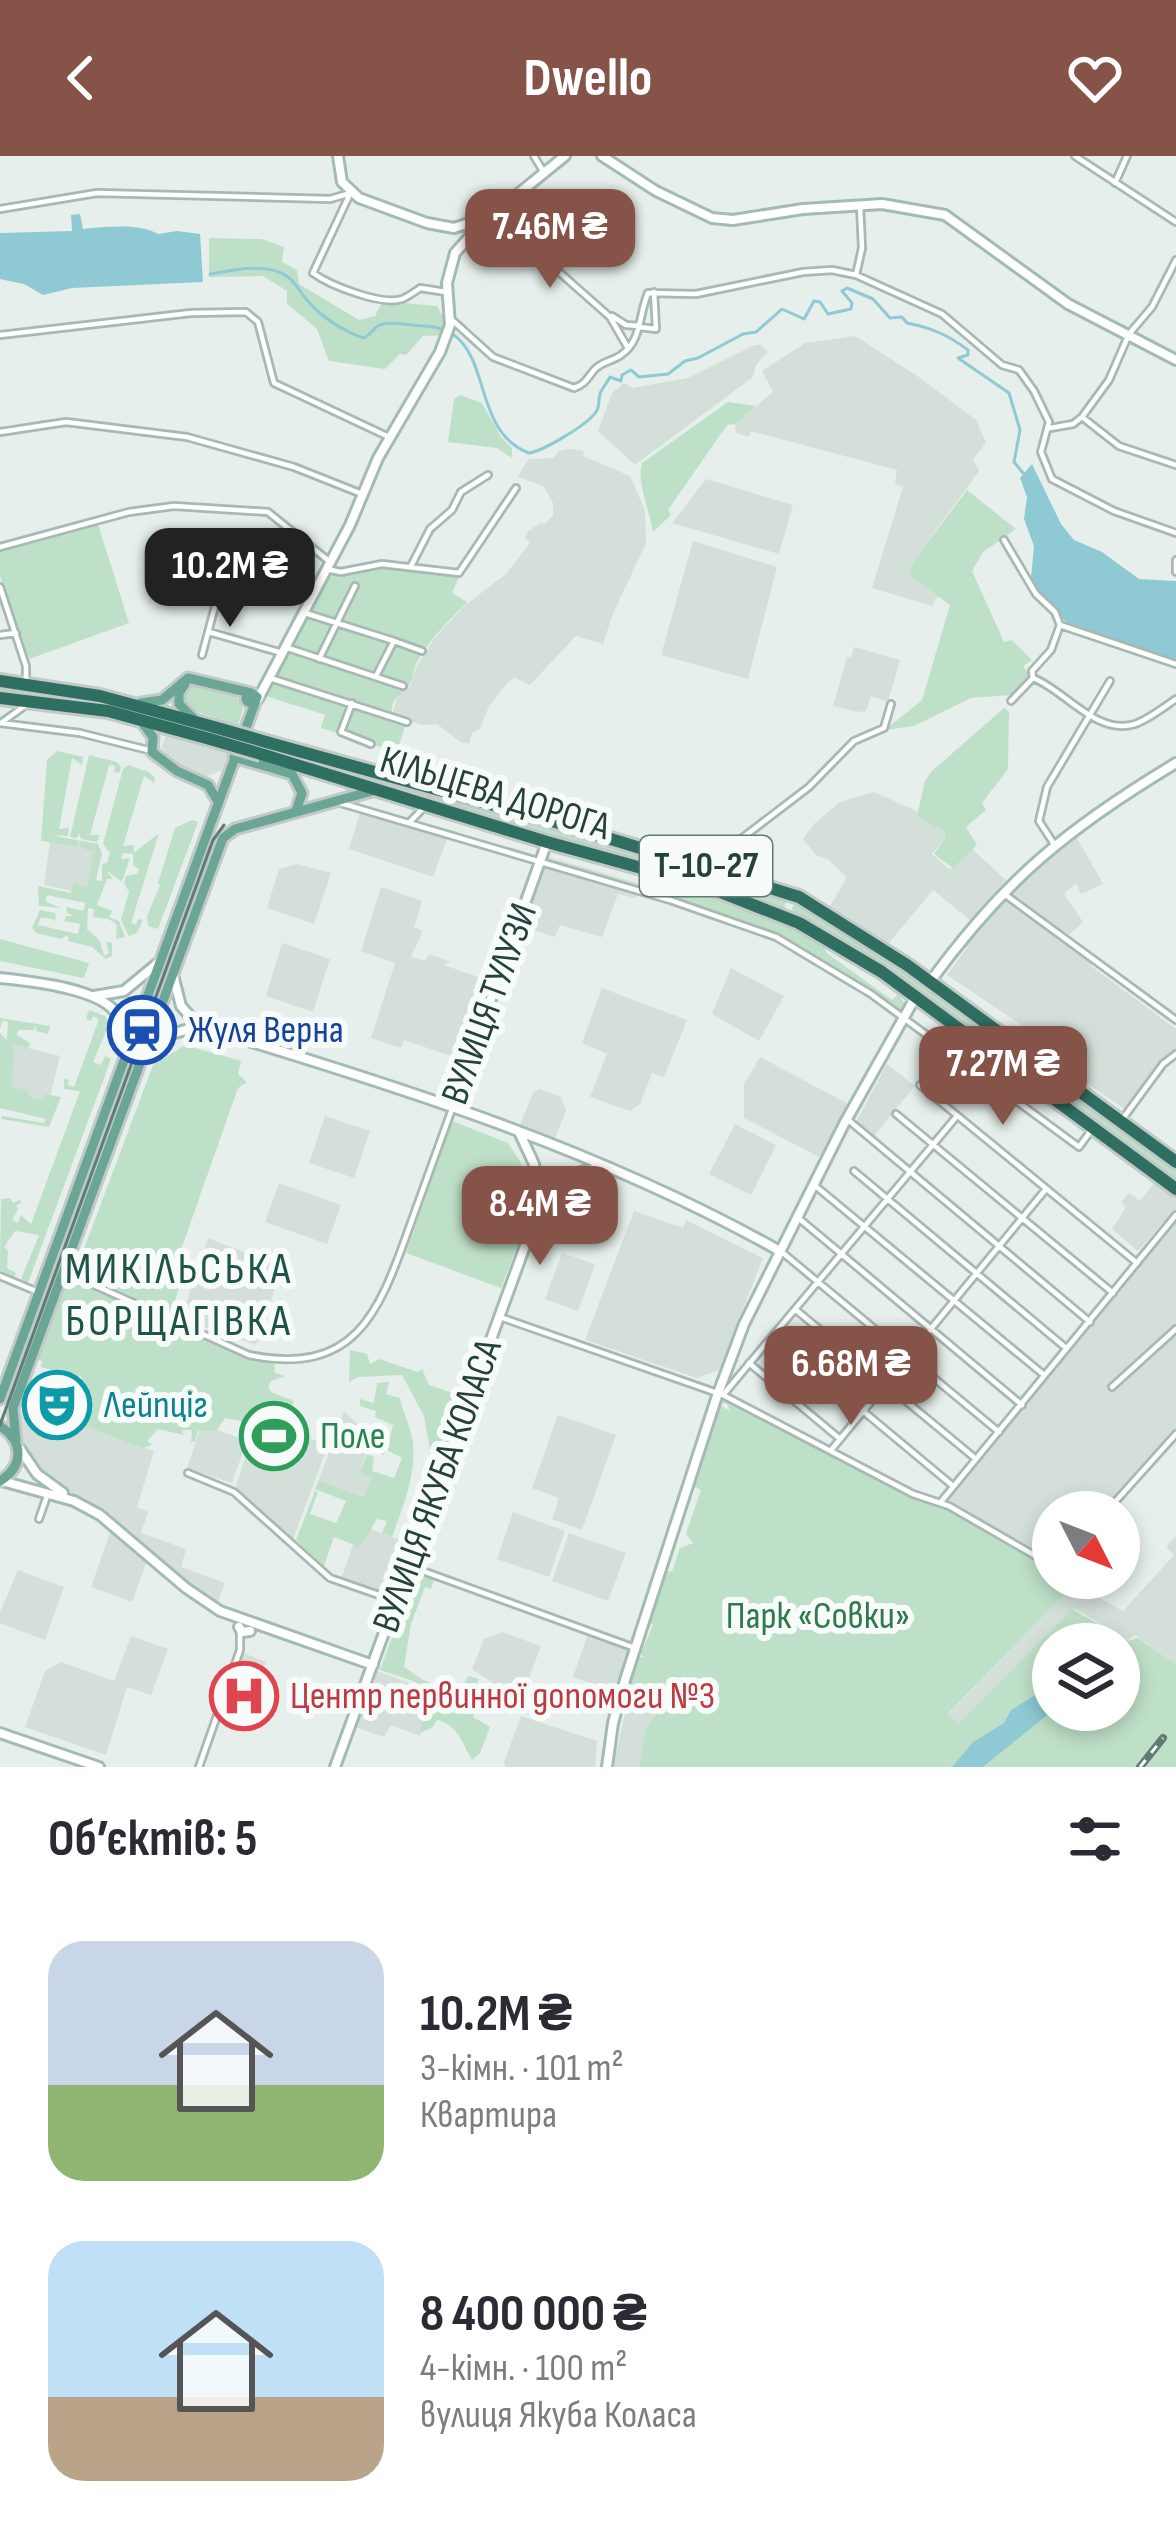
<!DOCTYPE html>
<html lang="uk">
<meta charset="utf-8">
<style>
:root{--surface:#fff;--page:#f7f7f7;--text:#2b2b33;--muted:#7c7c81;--accent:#855347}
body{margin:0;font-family:"Sofia Sans Condensed",sans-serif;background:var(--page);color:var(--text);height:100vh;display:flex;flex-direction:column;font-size:45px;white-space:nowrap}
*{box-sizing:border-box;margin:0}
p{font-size:39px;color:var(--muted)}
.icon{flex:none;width:66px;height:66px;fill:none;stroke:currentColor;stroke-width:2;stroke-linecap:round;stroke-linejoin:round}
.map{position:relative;height:1611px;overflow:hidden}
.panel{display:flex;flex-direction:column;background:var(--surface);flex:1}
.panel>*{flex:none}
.needle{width:78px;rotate:132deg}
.tools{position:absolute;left:1032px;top:1335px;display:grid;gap:24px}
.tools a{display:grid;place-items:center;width:108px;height:108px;border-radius:50%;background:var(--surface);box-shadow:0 6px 18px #0003;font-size:60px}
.price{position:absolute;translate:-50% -102px;padding:0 27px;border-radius:24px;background:var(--accent);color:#fff;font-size:39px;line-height:78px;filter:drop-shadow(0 3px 6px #0008)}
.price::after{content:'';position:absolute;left:50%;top:72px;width:36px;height:27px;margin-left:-18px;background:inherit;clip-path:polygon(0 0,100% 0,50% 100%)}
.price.current{background:#222;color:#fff}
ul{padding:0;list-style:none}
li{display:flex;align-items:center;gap:36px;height:300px;padding:0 48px}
li span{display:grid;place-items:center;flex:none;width:336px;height:240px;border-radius:36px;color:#555}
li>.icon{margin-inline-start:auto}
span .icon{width:144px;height:144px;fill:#fffc;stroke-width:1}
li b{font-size:51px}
h2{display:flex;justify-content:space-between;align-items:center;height:144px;padding:0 48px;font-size:51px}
header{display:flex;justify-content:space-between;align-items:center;height:156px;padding:0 48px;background:var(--accent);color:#fff;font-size:54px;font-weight:700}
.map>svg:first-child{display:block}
</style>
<header><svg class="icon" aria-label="back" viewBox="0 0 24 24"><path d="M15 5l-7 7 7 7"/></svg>Dwello<svg class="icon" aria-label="heart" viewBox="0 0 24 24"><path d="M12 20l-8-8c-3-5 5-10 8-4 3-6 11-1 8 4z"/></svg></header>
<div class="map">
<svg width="1176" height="1611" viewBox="0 0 1176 1611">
<rect width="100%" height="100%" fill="#e6efeb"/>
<!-- built -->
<path fill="#d4dfda" d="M855,180L919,221L976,264L986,287L973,303L979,315L913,406L909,419L938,440L932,450L872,432L903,331L895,328L897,314L751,275L749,281L736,277L735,268L773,236L762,215L805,187Z
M755,189H762L768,196L756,209L753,221L635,309L598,275L612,237L624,227L633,232L688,222Z
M570,293L584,295L583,300L630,320L645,354L646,387L612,460L603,488L576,480L530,529L515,522L509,525L489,550L480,573L472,577L469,588L460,586L437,568L421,569L392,559L398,538L411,529L416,511L434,483L464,450L506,418L530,387L525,382L528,375L542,366L545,368L553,359V347L543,330L518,321L523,311L529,303L553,302L559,295Z
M706,323L793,349L779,398L672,367Z
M693,385L777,411L748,523L661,499Z
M854,491L900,504L888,546L871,540L866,555L858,556L833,550L847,501L851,502Z
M166,579L230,598L225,613L205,621L181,613L161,592Z
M874,636L914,654L948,679L932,698L950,714L972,693L1006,724L971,765L933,734L889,787L830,750L847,722L828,703L816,699L803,683L815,667L840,646Z
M360,657L447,683L433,721L349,693Z
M51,679L98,688L91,739L44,729Z
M1071,682H1077L1103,728L1081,738L1076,727L1064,738L1083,766L1069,779L1009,737L1035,710Z
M545,700L641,728L636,742L618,738L602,781L560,769L555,781L522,770Z
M297,708L331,717L314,768L267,752L279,713Z
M381,731L422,745L414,771L423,775L411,801L425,805L429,798L451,806L444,809L486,824L460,903L404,884L401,892L371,882L395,807L361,795Z
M1005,742L1091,804V810L1176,873V896L1162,904L1125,953L1037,894L1029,874L947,819L967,792L964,789Z
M282,787L330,803L313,856L266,840Z
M731,812L784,840L759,885L712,858Z
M602,832L687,864L664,921L652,917L640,948L630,955L590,941L607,898L582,887Z
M4,886L60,900L48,949L1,938Z
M760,901L848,948L819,1001L744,962V928Z
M887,908L915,930L873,981L856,966Z
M539,933L561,941L566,954L554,985L519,971L533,937Z
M325,960L370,975L354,1022L309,1007Z
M735,968L776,989L751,1039L709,1018Z
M1156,1025L1176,1041V1278L1106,1356H1053V1410L940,1348L1172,1063L1163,1066L1138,1095L1112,1073L1126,1051L1121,1046L1129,1037L1140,1045Z
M279,1027L341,1049L327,1088L265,1066Z
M634,1055L683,1072L686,1064L763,1102L719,1214L697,1222L585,1184Z
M208,1082L282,1111L256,1189L181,1163Z
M562,1097L595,1108L578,1155L545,1143Z
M16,1255L58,1270L66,1263L154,1295L137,1351L148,1356L141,1377L186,1393L181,1411L225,1427L217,1449L102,1357L36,1313L14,1265Z
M344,1255L358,1269L366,1298L360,1317L372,1321L365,1341L319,1324Z
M558,1259L616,1279L582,1374L552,1363L559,1342L532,1332Z
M258,1263L328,1289L291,1389L234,1336Z
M202,1268L247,1285L232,1327L187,1312Z
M513,1356L565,1375L549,1421L497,1403Z
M360,1369L413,1389L392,1446L339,1429Z
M111,1374L147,1405L132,1446L91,1431Z
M569,1377L626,1397L608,1445L552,1425Z
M1176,1380V1508L1135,1479L1127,1484L1074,1452L959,1569L948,1559L1075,1428L1123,1455L1174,1399L1166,1391Z
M18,1414L64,1431L45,1484L0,1467V1456Z
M502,1476L541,1490L517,1553L488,1541L493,1527L472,1513L484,1483Z
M588,1478L629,1494L617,1536L573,1521Z
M131,1480L168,1493L151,1539L127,1531L106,1599L25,1571L45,1515L61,1506L114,1525Z
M241,1496L266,1506L246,1559L222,1551Z
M376,1515L438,1537L420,1580L391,1569L384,1581L355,1571Z
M631,1531L663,1536L656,1558L645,1574L639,1611H613Z
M521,1560L597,1585L595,1611H506L504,1606Z"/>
<!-- green -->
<path fill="#bfe0c8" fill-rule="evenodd" d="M209,82L262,83L284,91L282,106L297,114L299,128L359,164L375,160L383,145L437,150L441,158L448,159L444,179L423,180L406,199L400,198L385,213L329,205L317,173L287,148V135L263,120L209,121Z
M460,239L482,247L501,281L512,292V302L497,292L448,286L454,243Z
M728,246L756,250L735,268L727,269L668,354L671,359L653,376C650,356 636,324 642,307Z
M967,334L1016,373L983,396L972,415L1004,486L1012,484L1032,504L1023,510L1030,520L1011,539L971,542L914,570L885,574L922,544L950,449L909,419L913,406Z
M98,368L129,467L29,503L0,420V394Z
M398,410L459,421L452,437L467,446C449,465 428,484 416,508C413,514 414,522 410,528C401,541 390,540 392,560L407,564L397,596L321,572L325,559L266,540L330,416Z
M191,528L236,540L243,553L238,569L185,552L181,541Z
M0,530L133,553L727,721L791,743L785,748V756C677,712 564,685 453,651C303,604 156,553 0,537Z
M1004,552L1009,556L1008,613L982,647L986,654L966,671L977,689L953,712L934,698L946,681L945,676L917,660L925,625L932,615Z
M57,595L83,601L82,609L72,602L59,673L69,672L68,680L51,679L78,685L77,690L41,685L47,604Z
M89,599L117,606L121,611L119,617L114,616L115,610L109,609L90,679H100L97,686L81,683L79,677L77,682L70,681Z
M128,609L149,616L155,622L154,627L144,620L123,690L134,689V697L159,677L131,767L136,769L138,763L143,764L137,777L129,780L121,764L129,736L124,727L126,720L137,718L139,713L133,709V698L123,697L121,703L130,702L122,726L106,714L113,723H107L97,749L113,755L109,761L119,765L125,781L116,783L117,769L109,763L93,761L94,753L88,752L87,773L100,785L104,800L109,797L106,786L112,787V800L106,803L92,791L68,785V779L61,783L36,777L32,772L40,754L55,757L56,764L41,761L38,769L78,778L80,768L64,765L66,760H74L67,757L66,751L83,755L86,747L47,739L45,745L60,752L39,750L38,730L71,737L74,726L87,732L94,696L80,691L81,685L98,688L102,698L96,724L102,725V708L107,707L110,697L103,688L123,613Z
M192,664L198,666L158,773L148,770L147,760L160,729L158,727L175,672Z
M674,727L775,762L818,783L828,798L892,844L898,838L904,847L900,854C818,795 765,769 669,740L666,734L671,735Z
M796,748L837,769L921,825L1161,1001L1176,1014V1027L886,812L794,759L792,751Z
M0,783L89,807L84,822L0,805Z
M89,854L105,860L110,866L93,906L101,909L105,900L111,903L28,1127L21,1123L39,1079L15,1075L4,1091L8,1094L7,1112L16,1117L14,1121L0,1114L1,1043L10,1042L13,1047L19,1044L22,1046L16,1050L18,1053L12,1064L18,1067L21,1059L31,1068L80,935L64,933V923L69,924L68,929L74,931L99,863L93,860L91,865L86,863Z
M0,862L50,870L48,878L36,875V869L34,874H18L17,879L30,887L28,892L14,889L12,931L27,934L31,942L44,945L45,938L61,941L49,971L1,963L2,960L44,967L46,963L0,952V877L7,884L8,866L3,864L0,872Z
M185,889L241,905L238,918L247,926L238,932L176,1108L184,1114L171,1159L76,1114L153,909Z
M452,965L508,987L521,1007L533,1049L501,1132L406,1097Z
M65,1117L245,1200L274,1207L275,1217L285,1220L271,1225L268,1231L271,1236L294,1245L286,1266L256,1260L250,1267L225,1262L216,1275H198L195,1286H191L192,1274H182L184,1279L158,1273L147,1285L152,1289L143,1292L66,1263L82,1221L41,1211L42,1205L34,1202Z
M350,1194L367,1198L370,1208L379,1203L418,1216L422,1213L429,1229L458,1239L433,1311L424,1260L402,1219L358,1221L349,1226Z
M389,1226L386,1238L400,1242C402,1254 411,1271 413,1287C416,1320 403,1350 392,1381L382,1377L387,1365L377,1363L360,1391L334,1381L324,1410L296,1384L315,1335L318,1336L310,1358L336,1367L346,1345L315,1333L319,1324L364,1341L371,1322L360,1317L367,1298L374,1301L372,1315L394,1322L402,1302L387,1294L383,1299L374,1291L380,1284H389L393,1269L375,1261L376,1255L360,1250V1243L374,1247L377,1227Z
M723,1243L909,1340L943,1351L1052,1411L1053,1422H1064L1072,1431L948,1558L958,1568L1072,1453L1128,1485L1138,1482L1176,1508V1611H639L645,1574L656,1558L662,1536L631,1531L620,1567H617L638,1501H643L641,1497L653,1469L648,1466L664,1416L672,1415L680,1392L693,1387L686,1378L701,1334L693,1330L720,1249L730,1255L727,1248L720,1246ZM1053,1488H1119V1554H1053Z
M419,1419L434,1424L431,1433L425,1431L411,1468L404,1511L423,1524L460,1537L468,1520L479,1523L469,1550L476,1553L473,1561L490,1571L480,1597L472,1604C462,1587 458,1569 437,1564L432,1572L419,1577L429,1546L411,1539L416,1526L380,1514L413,1424Z"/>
<!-- water -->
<path fill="#8ec9d4" d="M80,58L83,73C106,71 138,67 158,78L177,75L200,78L203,126L72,132L43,139L24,128L0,123V77L72,75L71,59Z
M1032,308L1061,368L1074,384L1102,396L1139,423L1176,425V504L1066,466L1043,442L1031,422L1034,390L1024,363L1027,341L1020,322Z
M1053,1528V1554L983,1611H952L973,1586L1004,1567L1011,1554Z"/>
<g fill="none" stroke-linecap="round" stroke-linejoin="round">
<!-- stream -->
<path stroke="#8ec9d4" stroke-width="3" d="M210,118C233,114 268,106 288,121C295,126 301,137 307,144C320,160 344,176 364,182C370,179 373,173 378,170C388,164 413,170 424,170C499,173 464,272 529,297C543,295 587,269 596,256C600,251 598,244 600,238C602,232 607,227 610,221L621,225L622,219L631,214L639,221L668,218L685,205L698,202L743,178L756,176L782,153L804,163L814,145L820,146L828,158L851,153L852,147L842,135L847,132L873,143L890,162L902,161L907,167C932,172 948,179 968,194V199L958,202L1009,237L1020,274L1014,306L1023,317"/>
<!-- street casing -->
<g stroke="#a8b8b2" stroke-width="10">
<path id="street" d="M534,0L543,15
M1075,0L1176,66
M1115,27L1127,0
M349,40L313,117C329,129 382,150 402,143C404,143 419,133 420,132L446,136
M0,53L97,37L330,43L351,37
M496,58L541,86L559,116L610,161L628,192
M856,119L862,92L860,49
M612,160L626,169L639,170
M451,163L493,201L574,232C586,228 587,222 595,213C603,205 613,205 621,199C642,185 639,157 648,137L696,138L803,116L832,114L856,119L942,158L1002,209L1019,214L1034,235L1049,266L1041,296L1052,323L1114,355L1176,377
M639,171L656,173L654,136
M0,179L191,157L246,156L258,166L274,227L391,282
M1082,261L1119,290L1176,309
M1050,272L1073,268L1082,261L1109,224L1129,178L1152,151L1176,104
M0,276L66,266L187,281L294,311L362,338
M1004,384L1036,438L1055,456L1060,469
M0,391L129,356L174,350L268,356L330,406
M1176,404V416
M411,410L430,373L452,354L461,336L488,319
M326,413L341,416L382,408L459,417L516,332
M0,431L26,510V527
M305,457L394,485L376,520
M209,476L282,497
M0,479L16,477
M394,485L422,495
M285,491L403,530
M202,499L218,439
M319,503L355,430
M1176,508L1060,469L1051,494L1032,515L1033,522C1065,534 1096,580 1135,568C1149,563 1164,551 1176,543
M270,522L407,566
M1011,545L1033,522
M352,547L341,576L371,588
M0,567L80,577L152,595
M1,567L26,549
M337,646L670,744L776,781L871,838L1079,991L1090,976
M409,667L426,649
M1054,688L1039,665L1047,631L1110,525
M739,720L737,692L741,683L809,631L854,585L884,572L891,548
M1007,740L1176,864
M920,929L1137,1107
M896,958L1113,1137
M1124,961L1163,908L1176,898
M847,963L1090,1166
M854,1015L1066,1192
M813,1028L1044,1219
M796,1060L1022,1249
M783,1097L999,1276
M63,1115L249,1199C353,1220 378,1160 408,1075C423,1034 437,994 452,953
M0,1120L38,1136
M796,1154L976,1303
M500,1161L723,1239L913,1338L949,1350L1053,1410
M773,1180L953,1330
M749,1207L840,1283
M1112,1231L1176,1173
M723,1239L957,960
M832,1293L1046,1033
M188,1317L234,1336L330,1422L396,1445
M940,1347L1176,1059
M1106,1356L1176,1278
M39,1363L47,1340
M409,1410L635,1492
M199,1611L240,1494V1475"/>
</g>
<!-- secondary casing -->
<g stroke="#a4bbb3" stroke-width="14">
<path id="secondary" d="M338,0L342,26L359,42L427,67L454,72L481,63
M602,0L656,35L712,62L733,64L803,53L882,48L945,59L1068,148L1176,204
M258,543L350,369L378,302L440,196L450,169L447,127L455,97L482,67L565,0
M173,819L181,850L199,870C398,930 596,992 778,1094
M0,822C28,825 104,832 118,860C123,871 124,887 125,899
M930,826C1005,723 1068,672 1176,607
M94,840L124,835L158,807
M143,899L172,878L198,870
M453,949L547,686
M520,978L534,1008L540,1048
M20,1293L37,1318L63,1337
M2,1325L74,1345L100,1359L186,1432L220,1455L373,1509
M239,1471L242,1476L250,1475
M0,1577L99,1611
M335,1611L540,1049C553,1029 577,1013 602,1012
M607,1611L613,1567L625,1524L717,1240L744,1168L844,968L916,840"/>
</g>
<!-- primary casing -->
<g stroke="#c2cac8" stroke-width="15">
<path id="primary" d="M185,528L179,537V548L194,563
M246,543L251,537L257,541L254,548L247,545
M141,547L162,544L188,522L251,537
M141,565L153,581L152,596L177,615L208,629L217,644
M234,601L292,618L302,637L296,655
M0,1243L255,547
M0,1270C24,1285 24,1310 0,1325
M16,1284L13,1252L223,682L235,673L372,635"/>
</g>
<!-- highway casing -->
<g stroke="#c2cac8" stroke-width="18">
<path id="highway" d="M0,525L100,540L214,571
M0,542L108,555L210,583
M266,586L559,667L799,741L907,809L1176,1006
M261,598L547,686L700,728L799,767L882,816L1176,1033"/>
</g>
<!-- street -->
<use href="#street" stroke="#fff" stroke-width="4.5"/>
<!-- secondary -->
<use href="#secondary" stroke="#fff" stroke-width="8"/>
<!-- primary -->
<use href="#primary" stroke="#6aa596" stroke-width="9"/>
<!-- highway -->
<use href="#highway" stroke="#2f6f62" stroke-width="12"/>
<!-- tram -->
<path stroke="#5f7d75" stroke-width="3" d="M0,1269L213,684L224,669"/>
<!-- rail casing -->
<g stroke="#5f7d75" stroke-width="8">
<path id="rail" d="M1140,1611L1163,1582"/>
</g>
<!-- rail -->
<use href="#rail" stroke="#f7fbf9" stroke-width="3" stroke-dasharray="9" stroke-linecap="butt"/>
<!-- highway-bridge casing -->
<g stroke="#c2cac8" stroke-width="18" stroke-linecap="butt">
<path id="highway-bridge" d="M214,571L266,586
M210,583L261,598"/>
</g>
<!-- highway-bridge -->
<use href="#highway-bridge" stroke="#2f6f62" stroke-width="12"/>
</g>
<!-- icons -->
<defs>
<g id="station-ring" transform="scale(3.45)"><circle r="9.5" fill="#f7fbf9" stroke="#1a4fb4" stroke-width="1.5"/><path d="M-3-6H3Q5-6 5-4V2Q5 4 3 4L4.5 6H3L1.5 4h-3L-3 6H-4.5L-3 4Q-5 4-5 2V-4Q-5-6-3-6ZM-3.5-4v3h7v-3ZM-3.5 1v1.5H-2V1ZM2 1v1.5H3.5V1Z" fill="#1a4fb4"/></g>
<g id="theatre-ring" transform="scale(3.45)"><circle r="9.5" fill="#f7fbf9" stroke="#0f9aa8" stroke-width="1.5"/><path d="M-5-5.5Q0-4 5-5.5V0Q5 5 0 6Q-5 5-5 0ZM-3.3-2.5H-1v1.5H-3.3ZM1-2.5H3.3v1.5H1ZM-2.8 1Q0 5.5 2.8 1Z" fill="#0f9aa8"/></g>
<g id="stadium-ring" transform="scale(3.45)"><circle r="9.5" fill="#f7fbf9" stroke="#2e9e5b" stroke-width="1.5"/><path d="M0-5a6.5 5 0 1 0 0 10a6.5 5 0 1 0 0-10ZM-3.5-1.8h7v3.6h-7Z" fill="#2e9e5b"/></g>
<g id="hospital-ring" transform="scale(3.45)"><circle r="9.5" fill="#f7fbf9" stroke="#e0444e" stroke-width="1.5"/><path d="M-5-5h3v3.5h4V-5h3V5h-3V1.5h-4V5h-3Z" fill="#e0444e"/></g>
</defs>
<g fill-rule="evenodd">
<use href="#station-ring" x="142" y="874"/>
<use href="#theatre-ring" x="57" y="1249"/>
<use href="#stadium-ring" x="274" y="1280"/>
<use href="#hospital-ring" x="244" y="1540"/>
</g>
<g text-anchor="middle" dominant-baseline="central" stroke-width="12" stroke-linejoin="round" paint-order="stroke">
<!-- shield labels -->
<rect fill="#f7fbf9" stroke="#637a73" stroke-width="3" x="640" y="680" width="132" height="60" rx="9"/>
<g font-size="36" font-weight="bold" fill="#24423a">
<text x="706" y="710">Т-10-27</text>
</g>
<!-- street labels -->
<g font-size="39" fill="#24423a" stroke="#f7fbf9">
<text transform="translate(495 638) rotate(17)">КІЛЬЦЕВА ДОРОГА</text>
<text transform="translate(490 848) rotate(-70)">ВУЛИЦЯ ТУЛУЗИ</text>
<text transform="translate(438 1330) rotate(-70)">ВУЛИЦЯ ЯКУБА КОЛАСА</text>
</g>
<!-- transit labels -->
<g font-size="39" fill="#164399" stroke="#f7fbf9" text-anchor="start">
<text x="188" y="874">Жуля Верна</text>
</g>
<!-- culture labels -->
<g font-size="39" fill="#0d838f" stroke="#f7fbf9" text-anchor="start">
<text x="104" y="1249">Лейпціг</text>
</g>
<!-- leisure labels -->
<g font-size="39" fill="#27864d" stroke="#f7fbf9" text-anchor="start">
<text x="320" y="1280">Поле</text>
</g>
<!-- park labels -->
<g font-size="39" fill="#2d7a4b" stroke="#f7fbf9">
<text x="818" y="1460">Парк «Совки»</text>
</g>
<!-- health labels -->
<g font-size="39" fill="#be3a42" stroke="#f7fbf9" text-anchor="start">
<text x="290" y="1540">Центр первинної допомоги №3</text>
</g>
<!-- quarter labels -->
<g font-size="45" letter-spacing="3" fill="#1f5548" stroke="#f7fbf9">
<text x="179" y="1113">МИКІЛЬСЬКА<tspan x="179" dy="52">БОРЩАГІВКА</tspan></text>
</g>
</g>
</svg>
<div class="tools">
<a><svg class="needle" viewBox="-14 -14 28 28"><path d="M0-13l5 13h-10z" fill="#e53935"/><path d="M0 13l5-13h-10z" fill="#7c7c81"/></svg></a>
<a><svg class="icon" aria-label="layers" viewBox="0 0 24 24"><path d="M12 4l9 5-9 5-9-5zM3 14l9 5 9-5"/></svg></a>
</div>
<b class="price" style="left:550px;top:135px">7.46M ₴</b>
<b class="price current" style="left:230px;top:474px">10.2M ₴</b>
<b class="price" style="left:1003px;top:972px">7.27M ₴</b>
<b class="price" style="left:540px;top:1112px">8.4M ₴</b>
<b class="price" style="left:851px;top:1272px">6.68M ₴</b>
</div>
<section class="panel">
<h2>Об’єктів: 5<svg class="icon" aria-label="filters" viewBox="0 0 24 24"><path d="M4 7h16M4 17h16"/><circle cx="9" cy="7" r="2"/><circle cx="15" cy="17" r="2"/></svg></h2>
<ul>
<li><span style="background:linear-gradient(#c9d6e8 60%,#8fb573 0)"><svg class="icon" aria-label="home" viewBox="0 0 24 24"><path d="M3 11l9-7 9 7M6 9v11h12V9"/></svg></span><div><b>10.2M ₴</b><p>3-кімн. · 101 m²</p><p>Квартира</p></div></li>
<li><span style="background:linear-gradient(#bfe0f5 65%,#b9a48a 0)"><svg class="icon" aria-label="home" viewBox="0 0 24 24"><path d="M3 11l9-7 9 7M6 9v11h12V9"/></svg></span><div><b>8 400 000 ₴</b><p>4-кімн. · 100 m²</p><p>вулиця Якуба Коласа</p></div></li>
</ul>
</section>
